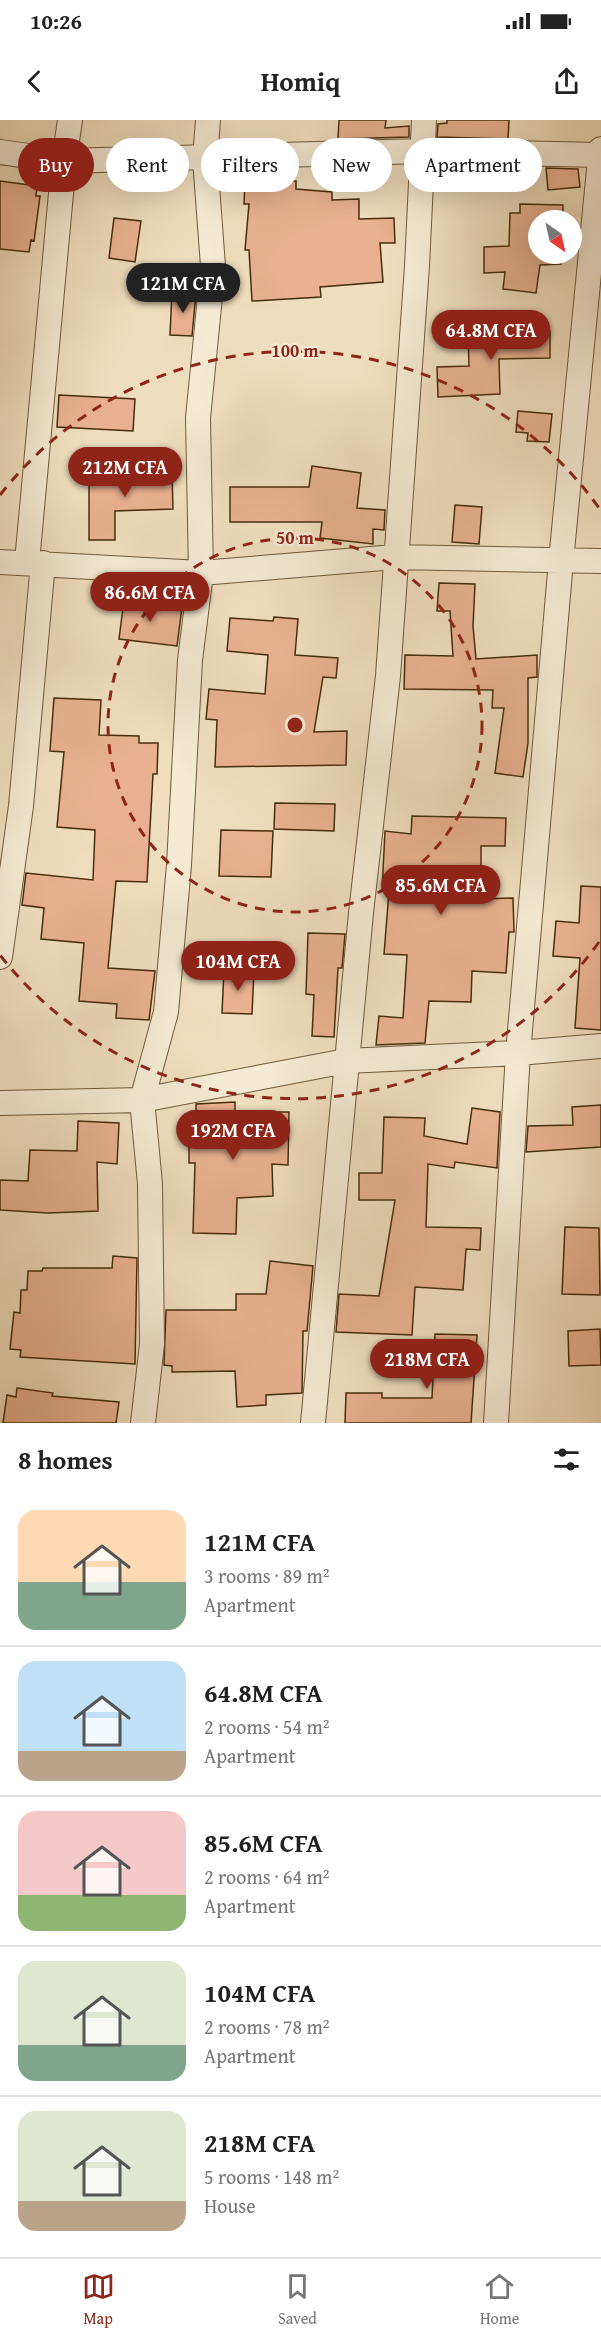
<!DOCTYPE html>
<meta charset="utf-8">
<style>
:root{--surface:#fff;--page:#f2f2f2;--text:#222;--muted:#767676;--line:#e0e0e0;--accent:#8f2418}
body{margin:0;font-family:"Gentium Book Plus",serif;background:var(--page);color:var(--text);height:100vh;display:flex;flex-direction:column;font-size:22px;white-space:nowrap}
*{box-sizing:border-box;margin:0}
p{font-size:20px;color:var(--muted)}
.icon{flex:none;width:33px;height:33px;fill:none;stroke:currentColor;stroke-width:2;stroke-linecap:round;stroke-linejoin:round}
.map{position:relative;height:1303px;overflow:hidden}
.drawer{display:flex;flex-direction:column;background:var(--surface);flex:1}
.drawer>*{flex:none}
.guide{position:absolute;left:18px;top:18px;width:566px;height:54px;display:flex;gap:12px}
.needle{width:39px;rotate:146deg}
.controls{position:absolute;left:528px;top:90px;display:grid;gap:12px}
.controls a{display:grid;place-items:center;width:54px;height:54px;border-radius:50%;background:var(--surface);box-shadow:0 6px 24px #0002;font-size:30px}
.price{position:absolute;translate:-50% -51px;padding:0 14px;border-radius:21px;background:var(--accent);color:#fff;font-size:20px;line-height:39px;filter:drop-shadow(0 2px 3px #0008)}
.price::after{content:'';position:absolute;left:50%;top:36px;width:18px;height:14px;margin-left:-9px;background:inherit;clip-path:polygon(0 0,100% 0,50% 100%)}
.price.current{background:#222;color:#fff}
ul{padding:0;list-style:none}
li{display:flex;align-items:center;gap:18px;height:150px;padding:0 18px}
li+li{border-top:2px solid var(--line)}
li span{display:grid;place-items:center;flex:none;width:168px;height:120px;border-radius:18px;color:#555}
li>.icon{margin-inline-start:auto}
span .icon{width:72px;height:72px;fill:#fffc;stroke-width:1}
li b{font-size:26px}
h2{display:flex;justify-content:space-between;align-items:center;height:72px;padding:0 18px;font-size:26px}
.chip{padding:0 21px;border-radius:27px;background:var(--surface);box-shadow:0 6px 24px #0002;font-size:21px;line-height:54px}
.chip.current{background:var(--accent);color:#fff}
.status{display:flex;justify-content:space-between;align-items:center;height:42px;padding:0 30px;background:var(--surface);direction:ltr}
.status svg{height:16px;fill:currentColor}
header{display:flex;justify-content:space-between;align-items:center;height:78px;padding:0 18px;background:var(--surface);font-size:27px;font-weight:600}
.dock{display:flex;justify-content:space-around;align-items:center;height:84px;border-top:2px solid var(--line);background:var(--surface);font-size:16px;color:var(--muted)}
.dock a{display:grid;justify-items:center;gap:3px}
.dock .current{color:var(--accent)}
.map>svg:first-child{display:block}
</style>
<div class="status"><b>10:26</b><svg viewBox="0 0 49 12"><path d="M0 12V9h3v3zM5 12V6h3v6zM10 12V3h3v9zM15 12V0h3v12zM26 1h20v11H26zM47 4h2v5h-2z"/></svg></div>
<header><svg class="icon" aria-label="back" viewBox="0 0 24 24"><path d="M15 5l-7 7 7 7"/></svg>Homiq<svg class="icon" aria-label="share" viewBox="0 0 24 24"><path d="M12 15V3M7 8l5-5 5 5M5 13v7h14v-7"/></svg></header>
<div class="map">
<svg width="601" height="1303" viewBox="0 0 601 1303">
<rect width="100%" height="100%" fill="#efdebd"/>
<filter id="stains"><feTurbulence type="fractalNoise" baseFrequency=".00333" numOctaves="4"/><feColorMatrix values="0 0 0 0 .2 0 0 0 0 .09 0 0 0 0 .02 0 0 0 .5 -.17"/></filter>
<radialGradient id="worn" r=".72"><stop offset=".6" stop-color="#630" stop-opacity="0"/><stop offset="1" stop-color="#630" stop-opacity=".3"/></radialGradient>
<!-- building -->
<path fill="#e9b191" stroke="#452e0c" stroke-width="1.5" d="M339,0H386L385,8L409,6V17L338,19Z
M447,0H509L508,19L437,17L438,4L447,3Z
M546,48L578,49L580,67L548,70Z
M245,60L296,61V69L332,72V80L359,79V99L394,98L395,123H380L383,162L320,167L321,177L252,181L249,130H245L249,84H244Z
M0,61L37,66L36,76H40L34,121L31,120L29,132L0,129Z
M520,84L563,85V100H538V134H562L561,144L540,145L536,173L503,169L505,152L484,153V127L509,126L510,93H520Z
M114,98L141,101L135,142L109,138Z
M172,172L196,173L192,216L170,215Z
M497,210L550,211V238L499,239L500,274L438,277L437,247L469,246L468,211Z
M59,275L135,279L133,311L57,307Z
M518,291L552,294L549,322L527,321L528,313L516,312Z
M312,346L361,353L357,388L385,390L384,410L373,409V424L320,418L322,402H230V367H309Z
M172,352L173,389L115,391V420H89V354Z
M455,385L482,387L479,424L452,422Z
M439,463L475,464L473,506L476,539L537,535V557L528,558V623L523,657L495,653L504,588H492L493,570L404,569L405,535L453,536L450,491H437Z
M124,480L182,487L177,526L119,519Z
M274,497L298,499L295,535L338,538L336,558L323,557L314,612L347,611L346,645L215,647L217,600L206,599L209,569L265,574L268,535L227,531L230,498L273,501Z
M54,578L101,580L99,615L139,616V623H158L157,654H153L147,762L116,761L108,848L155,851L149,900L116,898L117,884L79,881L84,823L41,819L44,788L22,785L26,753L93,760L95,710L57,707L64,632L50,631Z
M275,683L335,684L334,711L274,709Z
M412,696L506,698L505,726H481V779L513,778L514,812H509L506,853L472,851L471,882L429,881L425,923L376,925L379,896L403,898L407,835L384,834L389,771H382L385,711L411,714Z
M221,710L273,711L271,757L219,756Z
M581,766L601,767V910L575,908L580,838L553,836L556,801L579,803Z
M308,813L345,814L342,848H338L334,917L312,916L314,875L306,874Z
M224,850L254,851L252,894L222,893Z
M235,982V992H289L288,1045L272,1044L273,1076L237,1078L236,1114L193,1113L195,1043H189V1011H196V984Z
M601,985V1027L526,1032L528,1006L573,1005L572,987Z
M472,988L500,992L497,1048L455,1042L454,1048L428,1044L426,1107L481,1108L480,1130L466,1129L463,1170L415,1167L412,1215L336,1212L339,1174L379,1176L395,1080H359V1053H382L384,997L425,998L424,1016L467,1024Z
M78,1001L119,1003L117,1044L97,1042L98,1091L48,1093L0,1090V1060L28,1061L30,1030L77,1031Z
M565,1107L599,1108L600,1175L562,1174Z
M113,1136L137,1138L135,1244L20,1237L21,1230L10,1229L14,1192L20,1193L21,1170H27L28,1151H42L43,1148H112Z
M270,1141L313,1146L307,1211H303L302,1273L266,1275V1285L237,1287L235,1251L172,1252V1246L164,1245L166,1190H236V1174H266Z
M600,1209L601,1245L569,1246L568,1211Z
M435,1214L477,1215L471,1303H345L346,1273H382V1278H432Z
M17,1268L53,1273L52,1276L119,1282L116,1303H3L7,1275L16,1277Z"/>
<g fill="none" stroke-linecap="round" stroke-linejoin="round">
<!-- minor casing -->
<g stroke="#705a38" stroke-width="26">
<path id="minor" d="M0,32L64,41L423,31L601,35
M0,442L201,453L395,437L601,441
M27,442L64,41L70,0
M0,837L21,686L43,443
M0,983L142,980L346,941L518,933L601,926
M143,1303L152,1224L150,1064L142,980L166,892L179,745L190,540L201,453L198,298L213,146L205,39L208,0
M313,1303L361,793L388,556L417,146L424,0
M496,1303L518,933L561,441L601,29"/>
</g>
<!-- minor -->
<use href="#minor" stroke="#f5ead4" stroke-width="24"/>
</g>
<!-- distance rings -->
<g fill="none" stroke="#8f2418" stroke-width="3" stroke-dasharray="10 8">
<circle cx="295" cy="605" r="187"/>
<path d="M599 822A374 374 0 0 1 0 835M0 375A374 374 0 0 1 599 388"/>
</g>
<circle cx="295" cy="605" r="9" fill="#8f2418" stroke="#f5ead4" stroke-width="3"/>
<g font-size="18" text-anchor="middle" font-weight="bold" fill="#8f2418" stroke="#f5ead4" stroke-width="4.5" stroke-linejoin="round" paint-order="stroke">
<text x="295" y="237">100 m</text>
<text x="295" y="424">50 m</text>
</g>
<rect width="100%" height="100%" filter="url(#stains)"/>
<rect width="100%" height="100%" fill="url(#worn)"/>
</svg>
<div class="controls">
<a><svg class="needle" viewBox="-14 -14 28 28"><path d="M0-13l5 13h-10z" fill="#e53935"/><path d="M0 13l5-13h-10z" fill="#767676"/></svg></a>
</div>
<b class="price current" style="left:183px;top:194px">121M CFA</b>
<b class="price" style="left:491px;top:241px">64.8M CFA</b>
<b class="price" style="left:125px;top:378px">212M CFA</b>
<b class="price" style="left:150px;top:503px">86.6M CFA</b>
<b class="price" style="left:441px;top:796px">85.6M CFA</b>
<b class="price" style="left:238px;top:872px">104M CFA</b>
<b class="price" style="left:233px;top:1041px">192M CFA</b>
<b class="price" style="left:427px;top:1270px">218M CFA</b>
<div class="guide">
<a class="chip current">Buy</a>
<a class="chip">Rent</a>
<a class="chip">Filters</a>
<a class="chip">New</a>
<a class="chip">Apartment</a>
</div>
</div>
<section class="drawer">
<h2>8 homes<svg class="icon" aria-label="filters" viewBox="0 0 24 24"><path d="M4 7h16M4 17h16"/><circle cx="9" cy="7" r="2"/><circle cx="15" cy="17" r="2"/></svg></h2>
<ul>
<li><span style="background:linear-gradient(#ffd9b3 60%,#7fa58c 0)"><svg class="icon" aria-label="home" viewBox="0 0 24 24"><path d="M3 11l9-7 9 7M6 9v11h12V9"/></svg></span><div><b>121M CFA</b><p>3 rooms · 89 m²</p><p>Apartment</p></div></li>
<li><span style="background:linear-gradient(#bfe0f5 75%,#b9a48a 0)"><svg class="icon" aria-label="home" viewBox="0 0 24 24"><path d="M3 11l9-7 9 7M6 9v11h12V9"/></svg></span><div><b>64.8M CFA</b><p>2 rooms · 54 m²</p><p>Apartment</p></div></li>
<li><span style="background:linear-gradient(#f6c9c9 70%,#8fb573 0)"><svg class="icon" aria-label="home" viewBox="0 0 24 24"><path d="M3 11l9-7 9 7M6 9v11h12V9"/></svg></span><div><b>85.6M CFA</b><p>2 rooms · 64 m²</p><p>Apartment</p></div></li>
<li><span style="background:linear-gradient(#dfe7d0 70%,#7fa58c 0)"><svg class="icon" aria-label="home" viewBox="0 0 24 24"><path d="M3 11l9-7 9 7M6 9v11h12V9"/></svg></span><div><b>104M CFA</b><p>2 rooms · 78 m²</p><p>Apartment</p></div></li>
<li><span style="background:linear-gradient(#dfe7d0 75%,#b9a48a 0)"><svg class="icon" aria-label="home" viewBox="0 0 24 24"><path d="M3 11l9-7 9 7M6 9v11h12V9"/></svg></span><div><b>218M CFA</b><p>5 rooms · 148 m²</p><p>House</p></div></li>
</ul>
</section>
<nav class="dock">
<a class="current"><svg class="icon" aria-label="map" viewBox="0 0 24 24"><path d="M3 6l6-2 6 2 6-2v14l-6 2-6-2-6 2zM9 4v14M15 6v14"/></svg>Map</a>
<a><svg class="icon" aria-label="saved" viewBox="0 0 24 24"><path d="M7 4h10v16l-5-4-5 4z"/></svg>Saved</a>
<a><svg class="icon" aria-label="home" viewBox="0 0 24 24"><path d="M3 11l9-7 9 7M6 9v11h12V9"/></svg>Home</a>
</nav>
